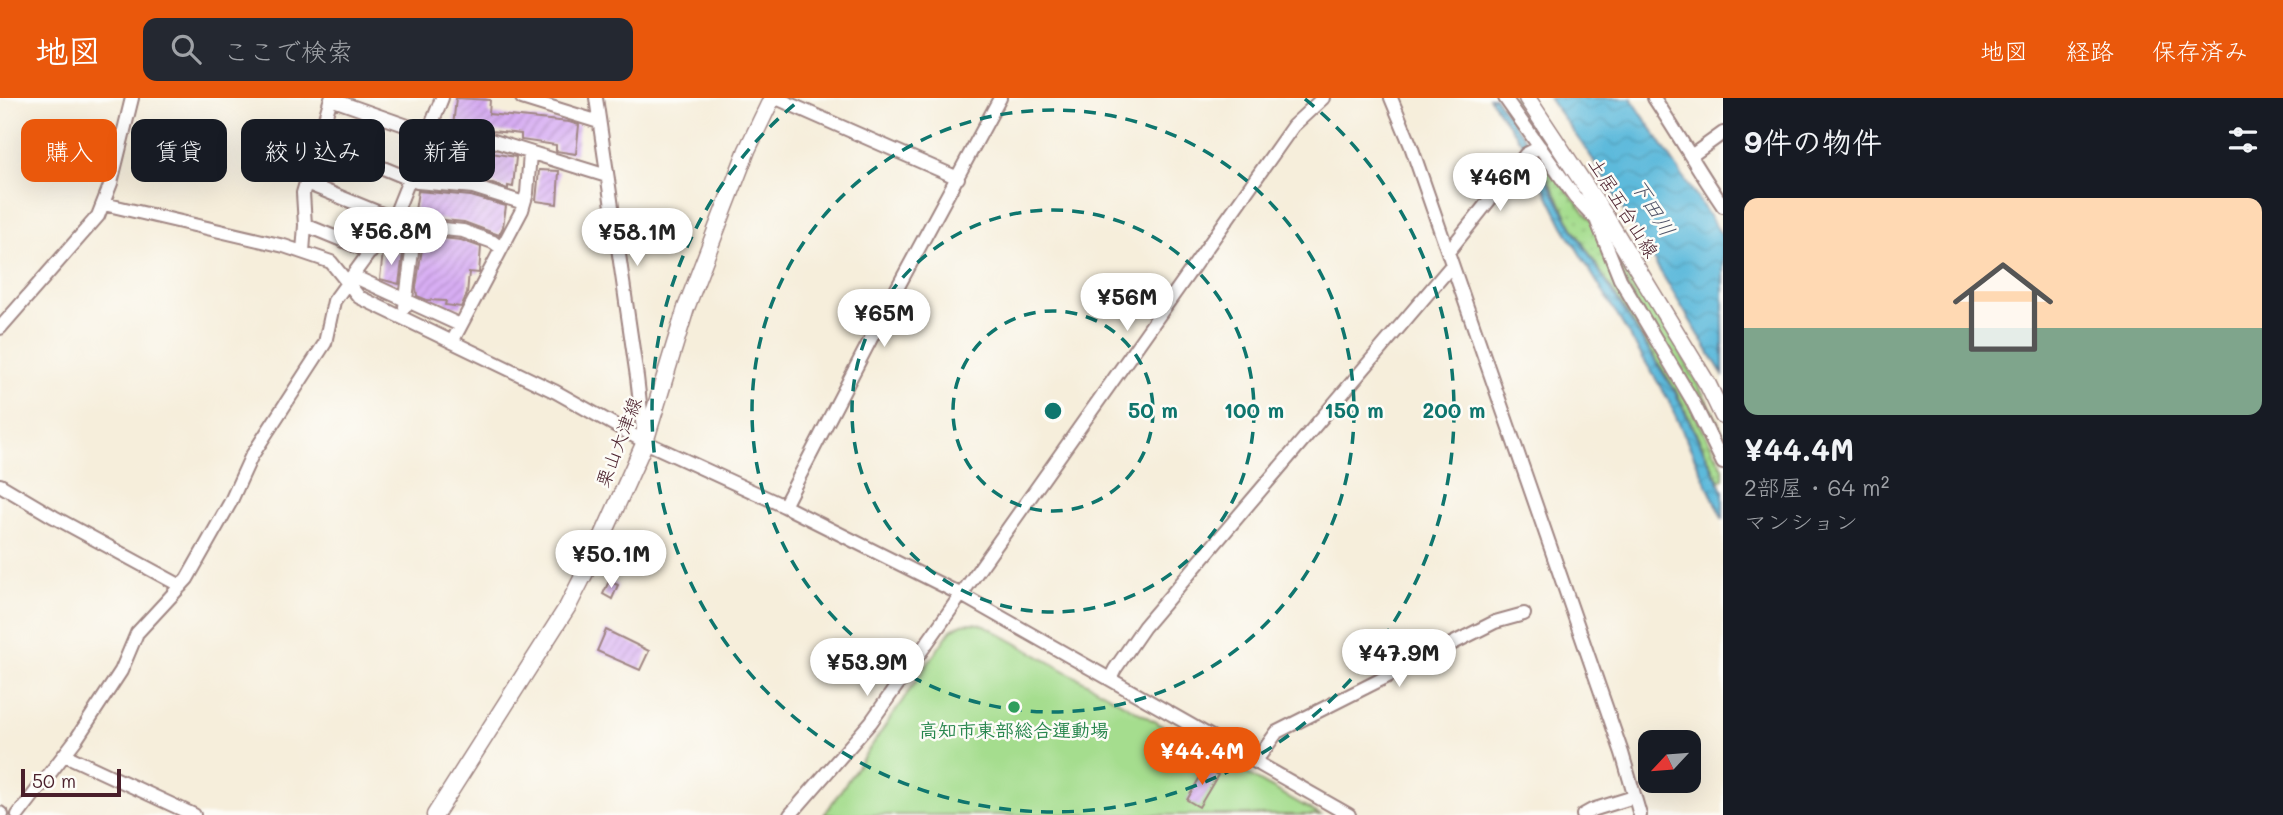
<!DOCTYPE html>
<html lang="ja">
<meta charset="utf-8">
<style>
:root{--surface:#171b24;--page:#242831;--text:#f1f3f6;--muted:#9ea1a6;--accent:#ea580c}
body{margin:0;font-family:Mali,"Klee One",sans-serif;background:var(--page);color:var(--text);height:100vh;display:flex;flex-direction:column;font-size:26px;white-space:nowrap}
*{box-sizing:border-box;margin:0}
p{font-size:23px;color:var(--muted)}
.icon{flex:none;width:38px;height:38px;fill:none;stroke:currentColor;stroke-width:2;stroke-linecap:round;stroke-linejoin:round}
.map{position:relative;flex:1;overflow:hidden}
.details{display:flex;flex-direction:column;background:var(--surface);width:560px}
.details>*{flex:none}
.top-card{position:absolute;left:21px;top:21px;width:665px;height:63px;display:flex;gap:14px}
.needle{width:46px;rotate:244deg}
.tools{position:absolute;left:1638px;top:632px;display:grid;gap:14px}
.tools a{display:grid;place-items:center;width:63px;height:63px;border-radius:14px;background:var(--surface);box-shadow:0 7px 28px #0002;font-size:35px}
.scale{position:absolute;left:21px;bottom:18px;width:100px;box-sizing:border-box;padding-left:7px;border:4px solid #4a1f2b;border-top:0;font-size:19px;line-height:24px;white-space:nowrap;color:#4a1f2b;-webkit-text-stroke:5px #fdfcf7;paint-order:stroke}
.price{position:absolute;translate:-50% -60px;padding:0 16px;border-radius:24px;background:#fff;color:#222;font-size:23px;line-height:46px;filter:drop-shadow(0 2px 4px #0008)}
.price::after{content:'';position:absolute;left:50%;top:42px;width:21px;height:16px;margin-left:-10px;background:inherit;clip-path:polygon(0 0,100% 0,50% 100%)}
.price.selected{background:var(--accent);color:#fff}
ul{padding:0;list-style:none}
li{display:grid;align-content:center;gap:14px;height:371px;padding:0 21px}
li span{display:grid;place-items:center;height:217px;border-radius:14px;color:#555}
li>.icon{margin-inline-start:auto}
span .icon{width:126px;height:126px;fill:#fffc;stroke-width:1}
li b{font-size:30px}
h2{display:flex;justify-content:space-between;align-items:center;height:84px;padding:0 21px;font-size:30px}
.pill{padding:0 24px;border-radius:14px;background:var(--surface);box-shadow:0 7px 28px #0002;font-size:24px;line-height:63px}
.pill.selected{background:var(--accent);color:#fff}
header{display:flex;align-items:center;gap:42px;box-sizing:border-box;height:98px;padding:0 35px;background:var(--accent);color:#fff}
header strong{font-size:33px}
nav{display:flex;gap:38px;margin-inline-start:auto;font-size:24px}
.search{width:490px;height:63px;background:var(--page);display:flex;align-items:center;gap:18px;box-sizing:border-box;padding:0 24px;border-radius:14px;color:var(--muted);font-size:26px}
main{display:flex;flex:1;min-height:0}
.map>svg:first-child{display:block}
</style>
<header>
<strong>地図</strong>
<div class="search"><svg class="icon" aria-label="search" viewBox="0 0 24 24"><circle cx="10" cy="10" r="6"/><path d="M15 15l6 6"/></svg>ここで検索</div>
<nav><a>地図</a><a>経路</a><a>保存済み</a></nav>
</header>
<main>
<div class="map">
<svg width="1723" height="717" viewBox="0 0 1723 717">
<defs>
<pattern id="grass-dots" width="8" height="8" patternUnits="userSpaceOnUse" patternTransform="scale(1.75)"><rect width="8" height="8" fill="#a5dd8e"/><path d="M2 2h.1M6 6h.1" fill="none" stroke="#90bd7b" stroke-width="1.8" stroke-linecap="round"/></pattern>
<pattern id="water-waves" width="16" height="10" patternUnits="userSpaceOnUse" patternTransform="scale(1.75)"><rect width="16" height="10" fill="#5dbadb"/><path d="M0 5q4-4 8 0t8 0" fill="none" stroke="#529fbc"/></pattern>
<pattern id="building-hatch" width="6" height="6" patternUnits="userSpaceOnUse" patternTransform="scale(1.75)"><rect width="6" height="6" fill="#d7adf3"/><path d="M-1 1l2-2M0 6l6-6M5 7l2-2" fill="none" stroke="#ba94d0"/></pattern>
</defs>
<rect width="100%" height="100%" fill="#fdfcf7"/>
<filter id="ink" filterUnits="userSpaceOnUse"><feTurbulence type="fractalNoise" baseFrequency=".0143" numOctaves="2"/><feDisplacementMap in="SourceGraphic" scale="14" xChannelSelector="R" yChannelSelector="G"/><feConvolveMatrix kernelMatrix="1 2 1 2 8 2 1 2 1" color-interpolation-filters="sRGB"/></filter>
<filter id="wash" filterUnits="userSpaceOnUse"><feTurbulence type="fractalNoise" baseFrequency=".00686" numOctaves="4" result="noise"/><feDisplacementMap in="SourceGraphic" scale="28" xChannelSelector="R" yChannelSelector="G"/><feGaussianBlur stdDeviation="1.57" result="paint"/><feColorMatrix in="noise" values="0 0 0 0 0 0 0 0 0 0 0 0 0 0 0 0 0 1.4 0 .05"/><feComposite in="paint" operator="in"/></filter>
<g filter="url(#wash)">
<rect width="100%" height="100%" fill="#f6eedb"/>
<!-- grass -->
<path fill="url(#grass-dots)" stroke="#787e5c" stroke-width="2" d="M1512,0H1517L1594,114L1577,96Z
M1535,55H1537L1596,128L1723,370V381L1719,383L1677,295L1572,128Z
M1602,125L1686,265L1713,314L1723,336V360L1623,182Z"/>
<!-- park -->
<path fill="#a5dd8e" stroke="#787e5c" stroke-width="2" d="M972,525L985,527L1000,536L1320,717H824L951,532L962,526Z"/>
<!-- water -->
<path fill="url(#water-waves)" stroke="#546c83" stroke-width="2" d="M1489,0H1495L1527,44L1572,129L1676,296L1723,393V422L1668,301L1563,128L1523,47Z
M1549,0H1631L1723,139V277L1590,57Z"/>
<g id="blocks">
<!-- building -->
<path fill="url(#building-hatch)" d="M456,0L490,2L489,16L569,24L579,27L576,56L556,53V47L521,42V36L453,29Z
M434,45L485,50V54L516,59L513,89L508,88V91L474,80L429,76Z
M539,72L559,73L557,106L536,103Z
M418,93L471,98L506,108L503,129L499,137L464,124L414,119Z
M424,138L461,142L481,149L479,175L469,174L467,196L461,209L445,207L446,203L427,202L417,198L416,189Z
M383,154L403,156L399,186L380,181Z
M609,483L618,487L612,501L603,496Z
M606,532L649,553L640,572L597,553Z
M1205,670L1218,677L1199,709L1187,702Z"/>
</g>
</g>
<g filter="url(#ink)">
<use href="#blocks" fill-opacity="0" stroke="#a08683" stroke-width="2"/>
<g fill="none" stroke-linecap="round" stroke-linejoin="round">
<!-- minor casing -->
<g stroke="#a08683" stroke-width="16">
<path id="minor" d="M522,0L599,24
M596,0L637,279L644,340
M776,0L958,80
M1391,0L1411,48L1622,655L1640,717
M1505,0L1575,99L1596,121L1601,118
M1654,0C1678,36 1699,73 1723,108
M331,1L416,31L439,37L487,41L607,78
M318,43L417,84L473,89L524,105
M1691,58L1723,35
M306,85L382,116L404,127L463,133L493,144L501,150
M104,106L284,148L331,164L359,199L556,294L645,344L784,408L960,496L1349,717
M1596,121L1620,181L1692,302L1723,365
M305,127L371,154
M303,154L305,127L303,95L331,0
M1448,154L1526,56L1540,49
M353,178L460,227
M405,209L415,130
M0,230L98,118L111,85L132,0
M452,244L522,112L527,95L530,55
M0,387L54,419L181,488
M784,408L894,196L1000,0
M1110,581L1115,571L1144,529L1452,167
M65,657L194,717
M1253,662L1261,656L1277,634L1495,524L1524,516
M0,715L2,717
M18,717L77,640L121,573L137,535L187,481L230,405L251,359L325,245L334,203L393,122L442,0
M790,717L871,624L1293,28L1323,0
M1583,717L1592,712L1634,699"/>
</g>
<!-- major casing -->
<g stroke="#a08683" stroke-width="19">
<path id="major" d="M1527,0L1604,116L1708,287L1723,318
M435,717L568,508L597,451L645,344L686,210L747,52L772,0"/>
</g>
<!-- minor -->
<use href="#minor" stroke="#fff" stroke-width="12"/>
<!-- major -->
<use href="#major" stroke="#fff" stroke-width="16"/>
</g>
</g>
<!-- distance rings -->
<g fill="none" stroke="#0f766e" stroke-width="3.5" stroke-dasharray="12 9">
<circle cx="1053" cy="313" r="100"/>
<circle cx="1053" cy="313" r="201"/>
<circle cx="1053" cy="313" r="301"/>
<path d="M1305 1A401 401 0 1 1 801 1"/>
</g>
<!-- markers -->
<circle fill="#2e9e5b" stroke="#fdfcf7" stroke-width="2.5" cx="1014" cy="609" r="7"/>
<g text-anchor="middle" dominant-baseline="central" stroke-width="5" stroke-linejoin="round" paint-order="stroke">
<!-- street labels -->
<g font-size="19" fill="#4a1f2b" stroke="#fdfcf7">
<text transform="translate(1624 109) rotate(58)">土居五台山線</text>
<text transform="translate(618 344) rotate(-69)">栗山大津線</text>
</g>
<!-- leisure labels -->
<g font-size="19" font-weight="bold" fill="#27864d" stroke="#fdfcf7">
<text x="1014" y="631">高知市東部総合運動場</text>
</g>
<!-- water labels -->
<g font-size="21" font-style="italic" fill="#515569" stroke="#fdfcf7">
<text transform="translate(1654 109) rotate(58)">下田川</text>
</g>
</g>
<circle cx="1053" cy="313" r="10" fill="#0f766e" stroke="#fdfcf7" stroke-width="3.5"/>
<g font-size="21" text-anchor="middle" font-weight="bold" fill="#0f766e" stroke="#fdfcf7" stroke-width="5" stroke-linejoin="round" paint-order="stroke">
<text x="1153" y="320">50 m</text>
<text x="1254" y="320">100 m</text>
<text x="1354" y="320">150 m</text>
<text x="1454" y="320">200 m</text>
</g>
</svg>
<div class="tools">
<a><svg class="needle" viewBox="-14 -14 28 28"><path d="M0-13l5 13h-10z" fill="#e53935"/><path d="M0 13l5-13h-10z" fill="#9ea1a6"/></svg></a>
</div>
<div class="scale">50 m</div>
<b class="price" style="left:1500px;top:115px">¥46M</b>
<b class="price" style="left:391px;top:169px">¥56.8M</b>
<b class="price" style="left:637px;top:170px">¥58.1M</b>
<b class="price" style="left:1127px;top:235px">¥56M</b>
<b class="price" style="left:884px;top:251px">¥65M</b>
<b class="price" style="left:611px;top:492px">¥50.1M</b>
<b class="price" style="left:1399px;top:591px">¥47.9M</b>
<b class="price" style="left:867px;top:600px">¥53.9M</b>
<b class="price selected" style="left:1202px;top:689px">¥44.4M</b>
<div class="top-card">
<a class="pill selected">購入</a>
<a class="pill">賃貸</a>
<a class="pill">絞り込み</a>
<a class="pill">新着</a>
</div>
</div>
<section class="details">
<h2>9件の物件<svg class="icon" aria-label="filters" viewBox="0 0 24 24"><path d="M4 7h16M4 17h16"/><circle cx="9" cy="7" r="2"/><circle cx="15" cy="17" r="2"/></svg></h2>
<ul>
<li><span style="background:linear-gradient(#ffd9b3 60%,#7fa58c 0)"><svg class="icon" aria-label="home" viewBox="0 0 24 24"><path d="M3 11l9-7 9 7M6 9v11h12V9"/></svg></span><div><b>¥44.4M</b><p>2部屋 · 64 m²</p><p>マンション</p></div></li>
</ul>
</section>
</main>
